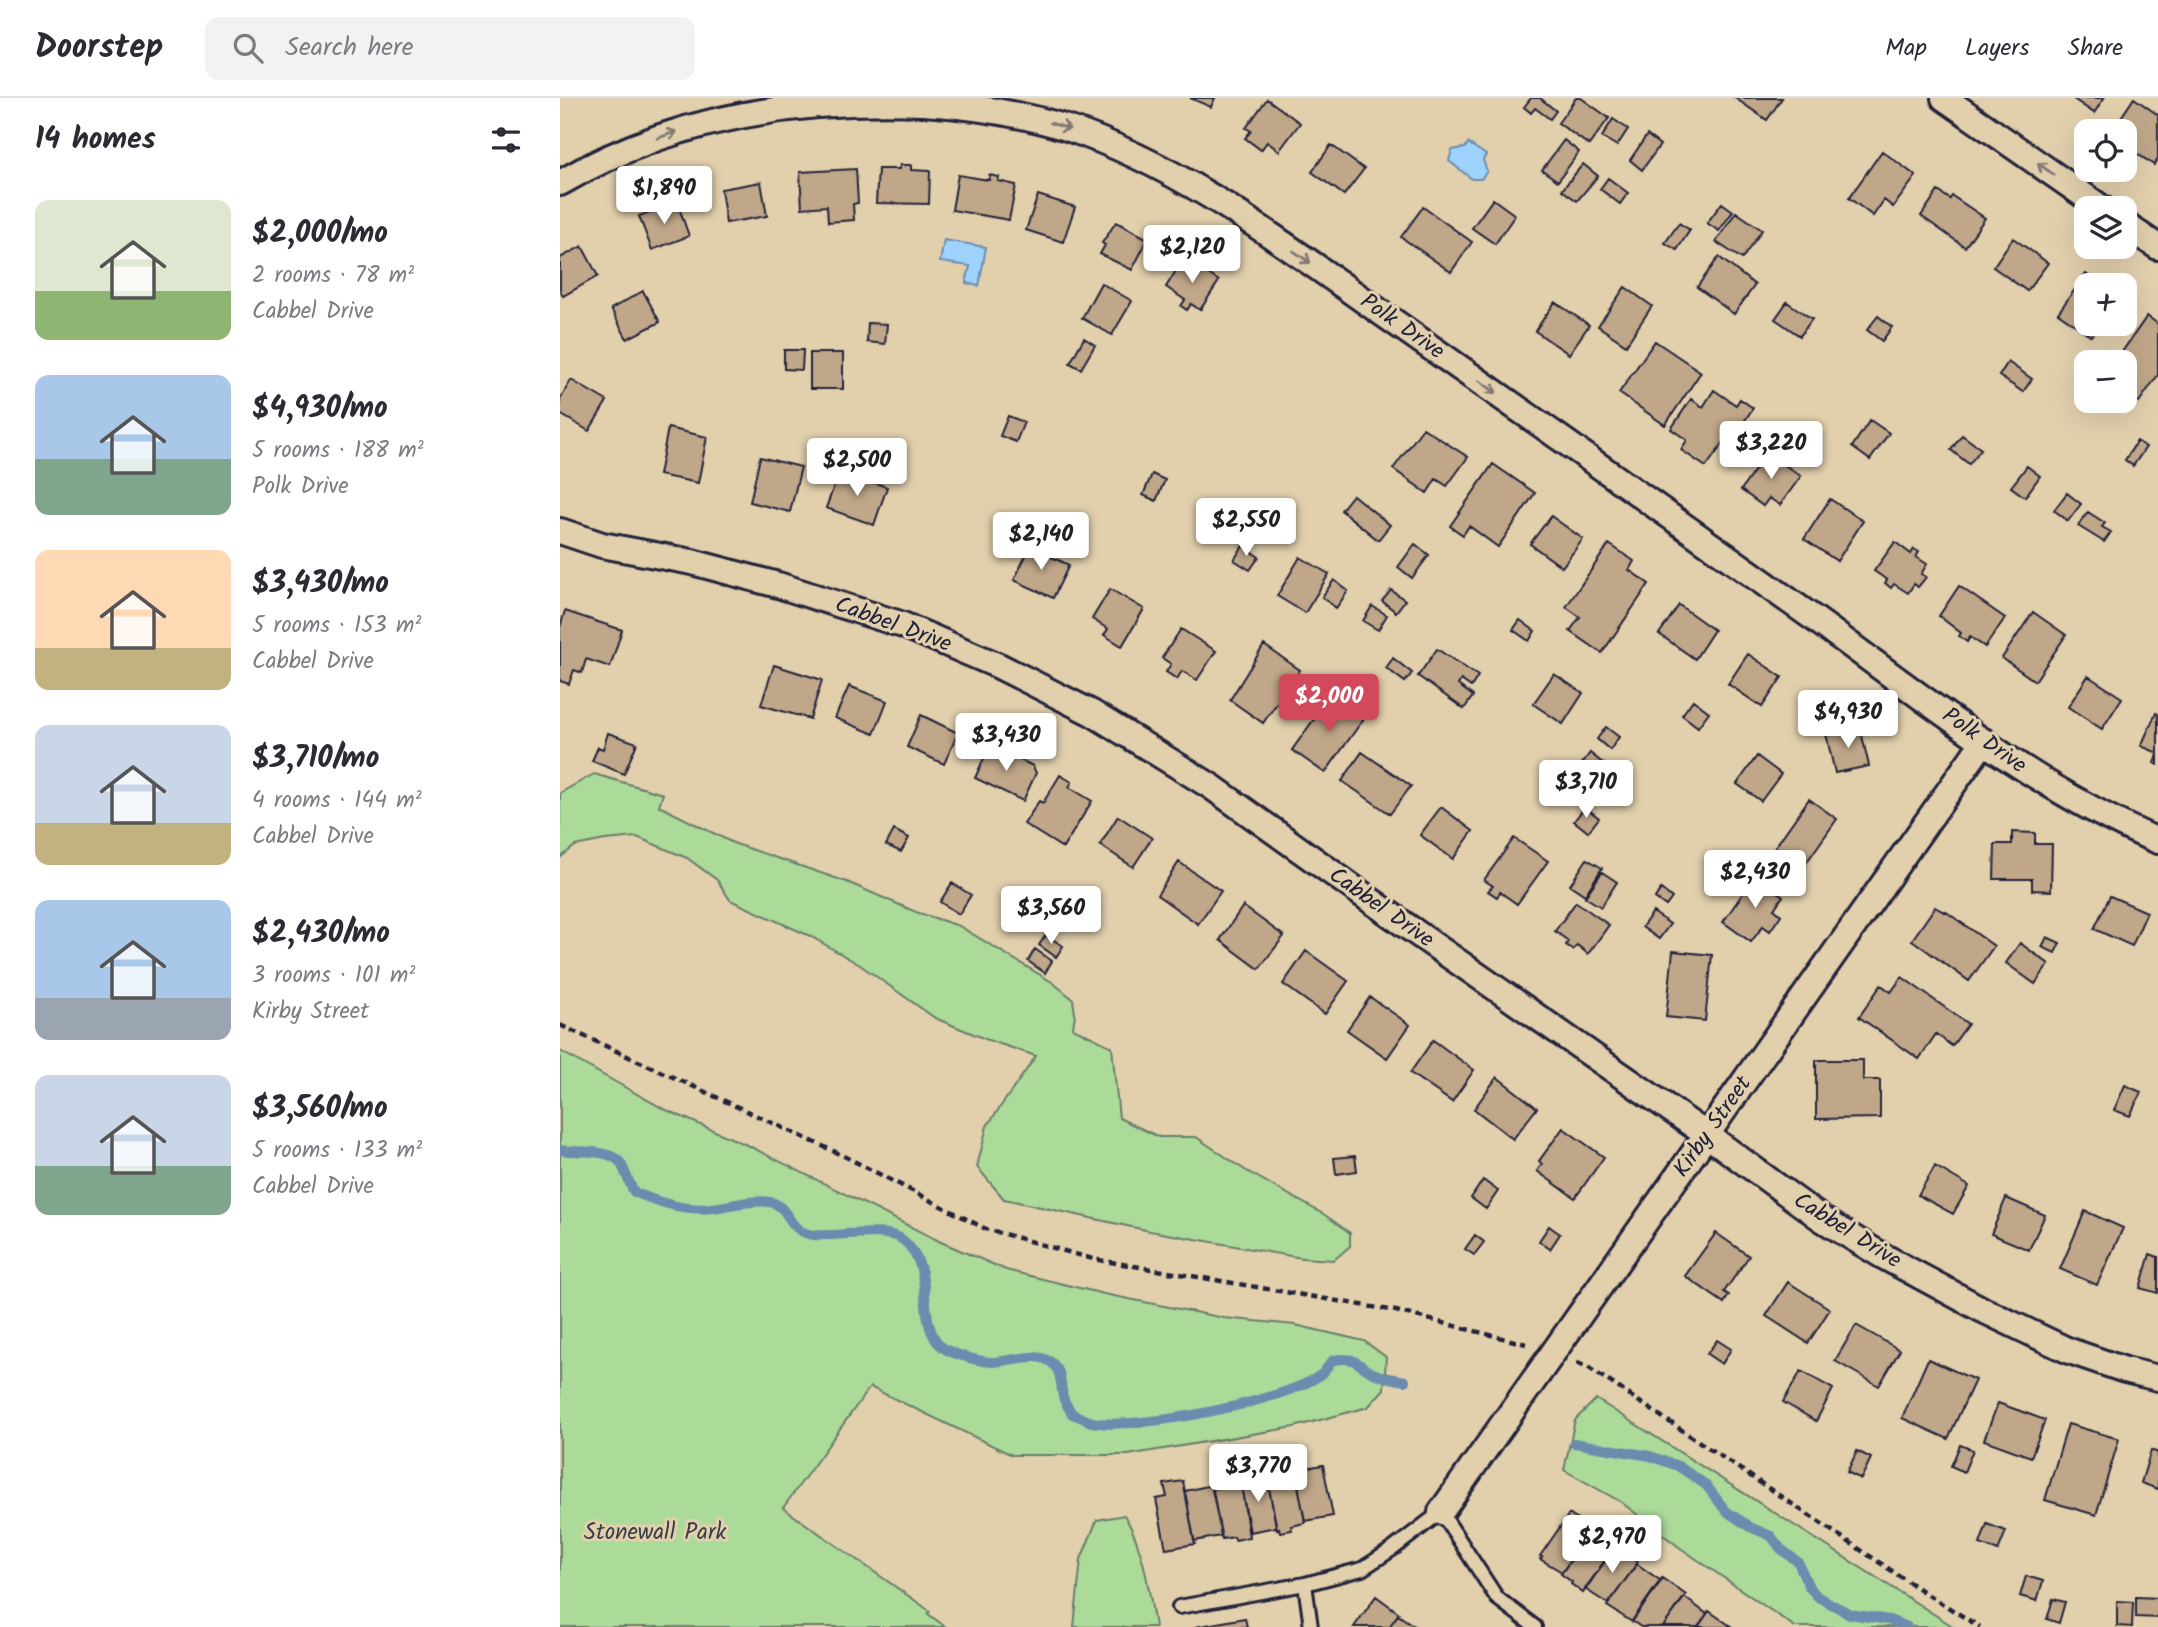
<!DOCTYPE html>
<meta charset="utf-8">
<style>
:root{--surface:#fff;--page:#f2f2f3;--text:#2b2b33;--muted:#7c7c81;--line:#e1e1e2;--accent:#d1495b}
body{margin:0;font-family:Kalam,sans-serif;background:var(--page);color:var(--text);height:100vh;display:flex;flex-direction:column;font-size:26px;white-space:nowrap}
*{box-sizing:border-box;margin:0}
p{font-size:23px;color:var(--muted)}
.icon{flex:none;width:38px;height:38px;fill:none;stroke:currentColor;stroke-width:2;stroke-linecap:round;stroke-linejoin:round}
.map{position:relative;flex:1;overflow:hidden}
.sheet{display:flex;flex-direction:column;background:var(--surface);width:560px}
.sheet>*{flex:none}
.controls{position:absolute;left:1514px;top:21px;display:grid;gap:14px}
.controls a{display:grid;place-items:center;width:63px;height:63px;border-radius:14px;background:var(--surface);box-shadow:0 7px 28px #0002;font-size:35px}
.price{position:absolute;translate:-50% -60px;padding:0 16px;border-radius:7px;background:#fff;color:#222;font-size:23px;line-height:46px;filter:drop-shadow(0 2px 4px #0008)}
.price::after{content:'';position:absolute;left:50%;top:42px;width:21px;height:16px;margin-left:-10px;background:inherit;clip-path:polygon(0 0,100% 0,50% 100%)}
.price.selected{background:var(--accent);color:#fff}
ul{padding:0;list-style:none}
li{display:flex;align-items:center;gap:21px;height:175px;padding:0 35px}
li span{display:grid;place-items:center;flex:none;width:196px;height:140px;border-radius:14px;color:#555}
li>.icon{margin-inline-start:auto}
span .icon{width:84px;height:84px;fill:#fffc;stroke-width:1}
li b{font-size:30px}
h2{display:flex;justify-content:space-between;align-items:center;height:84px;padding:0 35px;font-size:30px}
header{display:flex;align-items:center;gap:42px;box-sizing:border-box;height:98px;padding:0 35px;background:var(--surface);border-bottom:2px solid var(--line)}
header strong{font-size:33px}
nav{display:flex;gap:38px;margin-inline-start:auto;font-size:24px}
.search{width:490px;height:63px;background:var(--page);display:flex;align-items:center;gap:18px;box-sizing:border-box;padding:0 24px;border-radius:14px;color:var(--muted);font-size:26px}
main{display:flex;flex:1;min-height:0}
.map>svg:first-child{display:block}
</style>
<header>
<strong>Doorstep</strong>
<div class="search"><svg class="icon" aria-label="search" viewBox="0 0 24 24"><circle cx="10" cy="10" r="6"/><path d="M15 15l6 6"/></svg>Search here</div>
<nav><a>Map</a><a>Layers</a><a>Share</a></nav>
</header>
<main>
<section class="sheet">
<h2>14 homes<svg class="icon" aria-label="filters" viewBox="0 0 24 24"><path d="M4 7h16M4 17h16"/><circle cx="9" cy="7" r="2"/><circle cx="15" cy="17" r="2"/></svg></h2>
<ul>
<li><span style="background:linear-gradient(#dfe7d0 65%,#8fb573 0)"><svg class="icon" aria-label="home" viewBox="0 0 24 24"><path d="M3 11l9-7 9 7M6 9v11h12V9"/></svg></span><div><b>$2,000/mo</b><p>2 rooms · 78 m²</p><p>Cabbel Drive</p></div></li>
<li><span style="background:linear-gradient(#a9c7e8 60%,#7fa58c 0)"><svg class="icon" aria-label="home" viewBox="0 0 24 24"><path d="M3 11l9-7 9 7M6 9v11h12V9"/></svg></span><div><b>$4,930/mo</b><p>5 rooms · 188 m²</p><p>Polk Drive</p></div></li>
<li><span style="background:linear-gradient(#ffd9b3 70%,#c2b280 0)"><svg class="icon" aria-label="home" viewBox="0 0 24 24"><path d="M3 11l9-7 9 7M6 9v11h12V9"/></svg></span><div><b>$3,430/mo</b><p>5 rooms · 153 m²</p><p>Cabbel Drive</p></div></li>
<li><span style="background:linear-gradient(#c9d6e8 70%,#c2b280 0)"><svg class="icon" aria-label="home" viewBox="0 0 24 24"><path d="M3 11l9-7 9 7M6 9v11h12V9"/></svg></span><div><b>$3,710/mo</b><p>4 rooms · 144 m²</p><p>Cabbel Drive</p></div></li>
<li><span style="background:linear-gradient(#a9c7e8 70%,#9aa5b1 0)"><svg class="icon" aria-label="home" viewBox="0 0 24 24"><path d="M3 11l9-7 9 7M6 9v11h12V9"/></svg></span><div><b>$2,430/mo</b><p>3 rooms · 101 m²</p><p>Kirby Street</p></div></li>
<li><span style="background:linear-gradient(#c9d6e8 65%,#7fa58c 0)"><svg class="icon" aria-label="home" viewBox="0 0 24 24"><path d="M3 11l9-7 9 7M6 9v11h12V9"/></svg></span><div><b>$3,560/mo</b><p>5 rooms · 133 m²</p><p>Cabbel Drive</p></div></li>
</ul>
</section>
<div class="map">
<svg width="1598" height="1529" viewBox="0 0 1598 1529">
<rect width="100%" height="100%" fill="#e2d0ad"/>
<filter id="ink" filterUnits="userSpaceOnUse"><feTurbulence type="fractalNoise" baseFrequency=".0143" numOctaves="2"/><feDisplacementMap in="SourceGraphic" scale="14" xChannelSelector="R" yChannelSelector="G"/><feConvolveMatrix kernelMatrix="1 2 1 2 8 2 1 2 1" color-interpolation-filters="sRGB"/></filter>
<g filter="url(#ink)">
<!-- green -->
<path fill="#acda99" stroke="#677e6a" stroke-width="2" d="M34,676L103,696L99,708L173,745L287,784L356,814L399,828L492,884L513,901L515,916L513,930L552,949L559,1020L599,1039H636L685,1072L765,1117L790,1135V1148L774,1162L742,1160L590,1133L444,1101L417,1069L427,1028L476,958L428,942L375,920L300,867L250,838L170,802L157,782L127,760L77,739L45,742L15,748L0,760V695Z
M0,953L104,1011L187,1047L381,1144L446,1172L544,1196L664,1220L735,1227L804,1243L826,1259L824,1291L808,1309L734,1329L568,1357H452L310,1289L223,1410L370,1513L368,1516L386,1529H0Z
M1036,1301L1394,1529H1235L1119,1449L1061,1404L1004,1372L1015,1322Z
M564,1417C584,1449 589,1492 595,1529H514L521,1461L537,1422Z"/>
<!-- water -->
<path fill="#9dd3fc" stroke="#6c8caf" stroke-width="2" d="M908,45L926,57L923,62L927,73L921,81H912L889,63L892,52L905,50Z
M384,142L426,149L419,188L406,185L410,168L380,164Z"/>
<g fill="none" stroke-linecap="round" stroke-linejoin="round">
<!-- stream -->
<path stroke="#6c8caf" stroke-width="10" d="M0,1052C17,1055 47,1050 60,1064C62,1066 71,1089 74,1094C97,1104 127,1113 152,1110C170,1108 192,1101 210,1104C231,1108 226,1134 254,1137C276,1139 328,1129 343,1142C378,1171 354,1225 382,1249C391,1256 421,1264 433,1264C451,1264 479,1251 494,1267C503,1275 500,1292 504,1302C506,1307 510,1311 512,1316C519,1318 526,1322 532,1324C576,1333 729,1303 763,1275C766,1271 770,1266 773,1262C800,1257 797,1270 818,1277C826,1280 836,1281 845,1283
M1014,1345L1090,1358L1118,1368L1146,1387L1166,1413L1190,1429L1211,1438L1221,1451L1238,1464L1249,1489L1258,1499L1290,1516L1329,1522L1347,1529"/>
</g>
<!-- building -->
<path fill="#c0a789" stroke="#22223b" stroke-width="2" d="M630,0H655L651,9Z
M971,0H980L996,13L990,21L975,10L971,15L964,9Z
M1016,0H1021L1049,20L1029,47L998,25Z
M1175,0H1222L1207,22Z
M1512,0H1544L1534,15Z
M1574,0L1598,17V61L1594,67L1564,47V33H1552Z
M707,1L740,25L719,53L707,44L701,52L685,40L691,33L686,30Z
M1053,21L1068,31L1057,48L1042,39Z
M1087,37L1100,47L1082,72L1070,62Z
M1004,42L1019,54L998,83L982,72Z
M771,47L804,71L784,97L752,74Z
M1322,53L1356,78L1333,109L1324,102L1313,118L1289,100Z
M1023,66L1038,78L1017,103L1002,92Z
M340,67H351V72L370,73L369,106L316,105L318,71H339Z
M296,71L298,105L293,106L294,122L268,124L267,108L242,110L240,74Z
M398,77L429,82V77L439,79L438,83L456,87L449,122L392,112Z
M1048,80L1068,95L1060,106L1040,91Z
M201,84L207,118L166,125L161,91Z
M1378,93L1390,101L1392,98L1425,120L1405,149L1361,118Z
M478,97L515,109L503,144L466,132Z
M933,101L955,117L935,146L912,130Z
M117,104L129,138L92,152L79,118Z
M1162,105L1173,113L1159,133L1147,125Z
M863,109L912,144L891,174L841,139Z
M1176,114L1202,132L1182,161L1156,144Z
M556,124L588,141L572,172L540,156L545,147L542,145Z
M1119,125L1130,132L1117,152L1105,145Z
M1453,140L1488,165L1467,193L1433,169Z
M22,148L38,178L3,198L0,192V160Z
M1159,159L1195,187L1174,216L1137,189Z
M624,160L659,183L640,212L631,206L627,212L621,208L625,202L606,189Z
M1526,176L1542,187H1526V226H1540L1531,238L1498,215Z
M541,185L572,203L552,237L522,220Z
M1065,189L1092,208L1066,247L1038,228Z
M83,193L100,224L67,241L51,211Z
M995,204L1029,227L1009,256L975,233Z
M1227,204L1252,221L1240,238L1215,221Z
M1318,218L1332,229L1322,243L1307,232Z
M1587,218L1598,226V277L1579,304L1564,294V264H1555Z
M308,225L327,226L325,246L307,244Z
M524,240L535,247L521,271L510,265Z
M1095,243L1141,274L1105,327L1059,295Z
M224,252H243L242,272L224,271Z
M250,255H283V291H250Z
M1448,264L1472,281L1463,294L1439,278Z
M11,282L47,303L29,333L0,316V302Z
M1154,292L1176,307L1180,301L1193,310L1176,336L1172,333L1146,369L1121,352L1127,342L1111,331L1131,301L1143,309Z
M448,318L464,324L456,344L440,338Z
M1310,322L1329,335L1310,362L1292,349Z
M108,330L147,339L138,385L99,377Z
M863,330L908,359L887,388L876,381L867,395L833,371Z
M1402,337L1421,351L1409,366L1391,352Z
M1577,343L1586,349L1573,368L1565,362Z
M1207,355L1241,378L1220,407L1209,400L1203,408L1181,392Z
M200,359L241,369L230,414L190,404Z
M933,366L975,395L938,449L909,428L903,437L890,428Z
M1467,368L1480,378L1465,399L1451,389Z
M280,372L327,389L314,427L266,410Z
M592,376L605,382L596,403L583,397Z
M1507,395L1521,406L1508,423L1494,412Z
M793,397L830,427L818,442L781,412Z
M1270,401L1303,423L1277,463L1244,441Z
M1528,414L1545,425L1542,429L1551,434L1544,444L1518,428Z
M991,418L1023,441L1002,469L970,446Z
M1335,444L1351,456L1354,451L1359,454L1356,459L1367,466L1361,476L1366,479L1358,489L1354,486L1348,495L1334,486L1331,490L1325,485L1327,482L1314,473Z
M855,446L869,457L852,480L838,469Z
M1049,446L1074,463L1069,472L1089,486L1042,555L1010,533L1020,519L1006,509Z
M683,448L699,459L690,472L674,462Z
M470,449L509,467L493,500L454,482Z
M740,459L769,476L745,515L717,498Z
M774,482L788,493L776,510L762,499Z
M1399,488L1445,520L1425,549L1410,539L1407,544L1399,538L1401,535L1379,518Z
M550,491L584,511L562,548L544,537L548,531L532,521Z
M831,492L845,502L836,514L822,503Z
M1119,507L1154,532L1135,561L1099,536Z
M812,508L827,517L818,532L803,523Z
M5,513L62,532L50,569L26,561L22,575L14,572L9,586L0,583V529Z
M1473,514L1506,537L1475,583L1442,560Z
M960,522L975,533L969,543L953,532Z
M621,531L656,553L637,582L622,573L617,581L606,574L611,566L602,560Z
M704,547L740,572L703,625L670,602Z
M877,551L918,578L911,589L901,582L898,587L913,598L904,611L858,578Z
M1188,556L1222,579L1202,609L1168,586Z
M833,560L852,575L845,584L826,570Z
M214,567L262,582L250,621L201,607Z
M994,576L1023,595L1003,626L973,606Z
M1528,578L1562,600L1542,631L1508,609Z
M289,588L327,603L314,636L275,620Z
M772,596L805,619L765,675L732,652Z
M1133,602L1149,614L1138,629L1122,617Z
M1596,615L1598,616V667L1594,665L1598,655L1581,648Z
M361,617L398,635L384,666L347,649Z
M1046,629L1059,639L1050,652L1037,641Z
M1300,629L1309,668L1275,675L1266,636Z
M48,635L77,645L64,676L32,663L38,649L43,651Z
M430,647L473,668L476,675L463,703L415,680Z
M802,654L851,688L830,716L782,683Z
M1030,655L1050,671L1041,682L1021,667Z
M1197,658L1221,676L1201,703L1177,686Z
M500,677L512,684L509,689L532,703L503,750L464,726L479,703L483,705Z
M1249,701L1277,721L1244,768L1215,749Z
M881,709L913,733L893,761L860,737Z
M1025,709L1039,720L1028,734L1014,723Z
M558,718L592,740L573,769L540,747Z
M334,732L349,740L341,754L326,747Z
M1452,734L1475,735V746H1492L1491,793L1472,792V781H1434L1435,746H1452Z
M954,740L988,763L957,806L940,794L937,799L928,793L933,788L924,782Z
M1027,761L1042,770L1025,797L1010,787Z
M619,764L661,793L638,826L597,797Z
M1042,774L1057,784L1041,809L1025,799Z
M1195,778L1223,798L1214,811L1221,817L1210,833L1203,828L1191,844L1163,824Z
M392,785L411,797L399,816L380,804Z
M1101,791L1112,800L1106,808L1095,800Z
M1550,798L1587,814L1572,848L1534,831Z
M1016,804L1049,827L1028,856L1017,847L1013,852L1006,847L1008,843L995,833Z
M683,808L724,838L699,871L660,842Z
M1375,809L1384,814L1385,813L1434,848L1409,883L1352,842Z
M1093,814L1110,826L1099,841L1082,829Z
M486,837L503,848L496,859L479,847Z
M1487,839L1500,845L1495,855L1482,849Z
M1460,845L1489,866L1475,886L1446,865Z
M475,851L492,863L485,875L468,863Z
M746,853L788,883L765,916L723,886Z
M1113,853L1152,857L1145,923L1106,919Z
M1342,879L1408,926L1392,948L1376,936L1359,961L1299,919L1321,887L1331,894Z
M810,899L850,927L827,960L787,932Z
M873,942L914,972L892,1004L850,975Z
M1256,962H1303V982H1320V1020L1256,1021Z
M937,979L977,1010L953,1041L914,1011Z
M1565,987L1581,994L1570,1018L1554,1012Z
M1003,1030L1044,1059L1015,1100L977,1073L982,1066L979,1063Z
M795,1058L797,1073L776,1076L774,1060Z
M1375,1068L1409,1088L1393,1116L1358,1097Z
M923,1082L938,1093L926,1111L911,1100Z
M1446,1100L1485,1117L1469,1152L1431,1136Z
M1525,1113L1563,1130L1537,1187L1500,1171Z
M989,1128L1000,1136L990,1151L979,1143Z
M1156,1135L1189,1158L1164,1194L1169,1197L1164,1205L1125,1178Z
M915,1137L924,1144L914,1157L905,1151Z
M1590,1156L1598,1159V1195L1580,1190Z
M1228,1184L1270,1211L1248,1245L1206,1218Z
M1296,1227L1340,1252L1319,1288L1275,1263Z
M1157,1242L1171,1251L1162,1266L1147,1256Z
M1368,1261L1415,1282L1388,1341L1342,1320Z
M1241,1273L1273,1291L1256,1323L1223,1304Z
M1438,1305L1485,1322L1471,1359L1424,1342Z
M1508,1326L1559,1341L1536,1417L1485,1402Z
M1400,1347L1413,1352L1404,1374L1391,1368Z
M1591,1352L1598,1355V1391L1581,1385Z
M1297,1353L1311,1360L1301,1381L1287,1374Z
M763,1367L773,1418L745,1423L735,1372Z
M736,1375L745,1425L731,1428L732,1432L720,1434L719,1430L717,1431L707,1380Z
M707,1378L716,1429L690,1434L680,1383Z
M623,1383L635,1446L606,1451L596,1401L607,1399L604,1386Z
M681,1385L689,1439L675,1442L674,1439L662,1441L652,1391Z
M652,1387L661,1438L634,1443L625,1393Z
M1009,1416L1032,1432L1002,1474L980,1461L982,1459L980,1458Z
M1427,1426L1446,1433L1438,1453L1420,1446Z
M1031,1434L1054,1450L1023,1495L1011,1486L1012,1484L1001,1476Z
M1055,1448L1078,1464L1048,1506L1025,1491Z
M1077,1466L1101,1483L1072,1524L1047,1508Z
M1466,1478L1483,1483L1477,1503L1460,1498Z
M1102,1480L1126,1497L1103,1529H1081L1072,1523Z
M816,1498L839,1515L829,1529H794Z
M1124,1499L1147,1516L1138,1529H1103Z
M1576,1499L1598,1500V1520L1576,1519Z
M1493,1501L1505,1504L1499,1525L1487,1521Z
M1557,1503L1573,1504L1572,1529L1557,1528Z
M1149,1513L1172,1529H1138Z
M838,1517L856,1529H829Z
M685,1520L687,1529H635Z"/>
<g fill="none" stroke-linecap="round" stroke-linejoin="round">
<!-- service casing -->
<g stroke="#22223b" stroke-width="18">
<path id="service" d="M619,1509L745,1486
M751,1529L745,1486L802,1471L834,1450L881,1414L937,1500L975,1529"/>
</g>
<!-- minor casing -->
<g stroke="#22223b" stroke-width="30">
<path id="minor" d="M1384,0L1542,110
M0,85C110,20 237,0 363,5C412,8 460,15 507,30C625,69 723,146 823,216C969,318 1114,420 1259,524C1368,603 1474,690 1598,743
M1564,126L1598,149
M0,433L42,447L132,464L218,487L343,527L439,568L532,615L652,689L848,829L1147,1037L1262,1121L1321,1157L1423,1212L1507,1252L1565,1272L1598,1280
M881,1414L1424,643"/>
</g>
<!-- path -->
<path stroke="#22223b" stroke-width="4.5" stroke-dasharray="7 5" stroke-linecap="butt" d="M0,927L284,1058L426,1131L533,1161L836,1213L966,1246
M1017,1265L1026,1268L1365,1495L1420,1529"/>
<!-- service -->
<use href="#service" stroke="#e2d0ad" stroke-width="12"/>
<!-- minor -->
<use href="#minor" stroke="#e2d0ad" stroke-width="24"/>
</g>
<!-- one-way arrows -->
<defs><path id="oneway-shaft" d="M-6 0H5M1.5-3L5.5 0L1.5 3" fill="none" stroke-width="1.6" stroke-linecap="round" stroke-linejoin="round" transform="scale(1.75)"/></defs>
<g stroke="#827974">
<use href="#oneway-shaft" transform="translate(500 28) rotate(17)"/>
<use href="#oneway-shaft" transform="translate(107 37) rotate(-19)"/>
<use href="#oneway-shaft" transform="translate(1486 71) rotate(-145)"/>
<use href="#oneway-shaft" transform="translate(742 159) rotate(35)"/>
<use href="#oneway-shaft" transform="translate(928 289) rotate(35)"/>
</g>
</g>
<g text-anchor="middle" dominant-baseline="central" stroke-width="6" stroke-linejoin="round" paint-order="stroke">
<!-- street labels -->
<g font-size="23" fill="#22223b" stroke="#e2d0ad">
<text transform="translate(842 229) rotate(35)">Polk Drive</text>
<text transform="translate(333 527) rotate(20)">Cabbel Drive</text>
<text transform="translate(1424 643) rotate(35)">Polk Drive</text>
<text transform="translate(821 810) rotate(35)">Cabbel Drive</text>
<text transform="translate(1153 1029) rotate(-55)">Kirby Street</text>
<text transform="translate(1287 1133) rotate(32)">Cabbel Drive</text>
</g>
<!-- park labels -->
<g font-size="23" fill="#373e49" stroke="#e2d0ad">
<text x="95" y="1435">Stonewall Park</text>
</g>
</g>
</svg>
<div class="controls">
<a><svg class="icon" aria-label="locate" viewBox="0 0 24 24"><circle cx="12" cy="12" r="6"/><path d="M12 2v4M12 18v4M2 12h4M18 12h4"/></svg></a>
<a><svg class="icon" aria-label="layers" viewBox="0 0 24 24"><path d="M12 4l9 5-9 5-9-5zM3 14l9 5 9-5"/></svg></a>
<a>+</a>
<a>−</a>
</div>
<b class="price" style="left:104px;top:128px">$1,890</b>
<b class="price" style="left:632px;top:187px">$2,120</b>
<b class="price" style="left:1211px;top:383px">$3,220</b>
<b class="price" style="left:297px;top:400px">$2,500</b>
<b class="price" style="left:686px;top:460px">$2,550</b>
<b class="price" style="left:481px;top:474px">$2,140</b>
<b class="price selected" style="left:769px;top:636px">$2,000</b>
<b class="price" style="left:1288px;top:652px">$4,930</b>
<b class="price" style="left:446px;top:675px">$3,430</b>
<b class="price" style="left:1026px;top:722px">$3,710</b>
<b class="price" style="left:1195px;top:812px">$2,430</b>
<b class="price" style="left:491px;top:848px">$3,560</b>
<b class="price" style="left:698px;top:1406px">$3,770</b>
<b class="price" style="left:1052px;top:1477px">$2,970</b>
</div>
</main>
